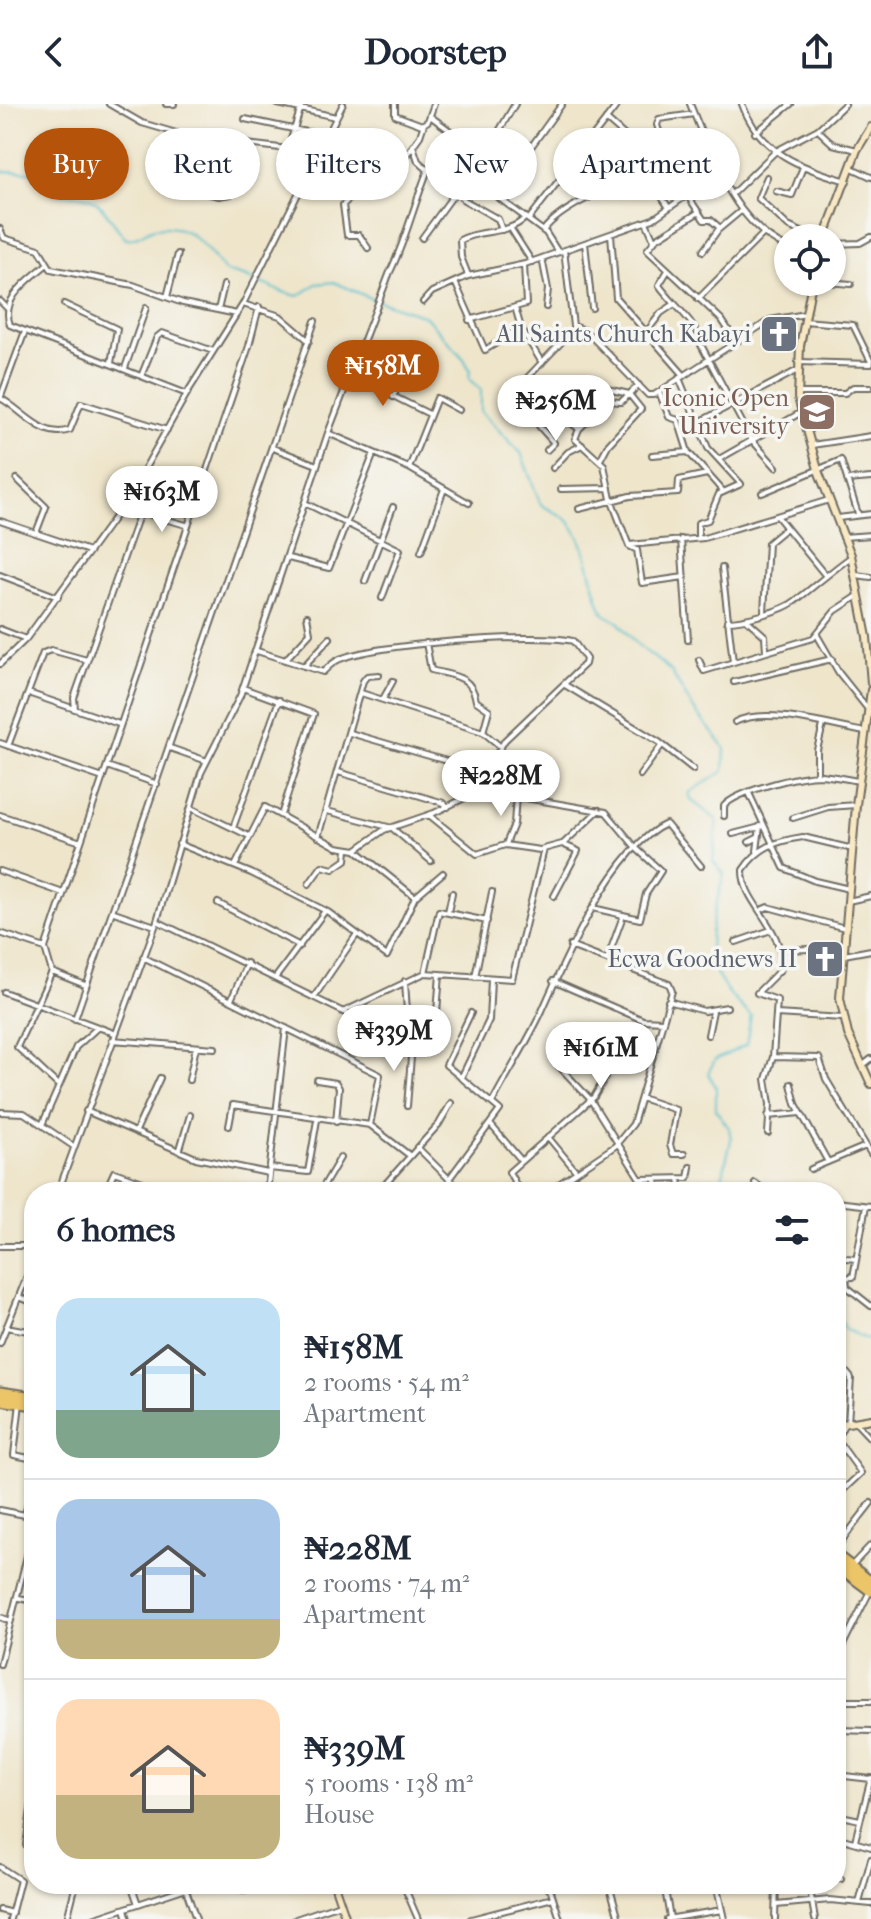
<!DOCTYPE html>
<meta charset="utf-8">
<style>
:root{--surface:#fff;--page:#f2f2f3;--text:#1f2937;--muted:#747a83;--line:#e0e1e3;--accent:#b45309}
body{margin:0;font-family:"IM FELL French Canon",serif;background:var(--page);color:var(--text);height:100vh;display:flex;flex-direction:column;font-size:30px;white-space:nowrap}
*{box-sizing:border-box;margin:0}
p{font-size:26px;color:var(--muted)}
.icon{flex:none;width:44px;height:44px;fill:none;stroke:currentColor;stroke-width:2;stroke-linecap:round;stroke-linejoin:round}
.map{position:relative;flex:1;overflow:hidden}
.details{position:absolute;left:24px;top:1078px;width:822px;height:712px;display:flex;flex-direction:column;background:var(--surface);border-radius:32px;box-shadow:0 2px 6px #0004}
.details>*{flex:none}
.hud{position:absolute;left:24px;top:24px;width:824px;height:72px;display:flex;gap:16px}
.tools{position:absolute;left:774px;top:120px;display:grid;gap:16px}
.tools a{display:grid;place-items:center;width:72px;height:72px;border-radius:50%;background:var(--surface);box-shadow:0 2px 6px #0004;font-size:40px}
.price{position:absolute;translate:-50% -68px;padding:0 18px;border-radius:28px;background:#fff;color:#222;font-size:26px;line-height:52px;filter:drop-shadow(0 2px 4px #0008)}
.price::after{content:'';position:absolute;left:50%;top:48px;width:24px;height:18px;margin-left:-12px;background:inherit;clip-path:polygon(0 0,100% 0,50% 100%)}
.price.active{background:var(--accent);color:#fff}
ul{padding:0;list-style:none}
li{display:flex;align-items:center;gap:24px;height:200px;padding:0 32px}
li+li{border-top:2px solid var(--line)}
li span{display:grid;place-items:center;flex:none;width:224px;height:160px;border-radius:24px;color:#555}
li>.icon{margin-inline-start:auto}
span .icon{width:96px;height:96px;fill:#fffc;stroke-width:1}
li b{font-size:34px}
h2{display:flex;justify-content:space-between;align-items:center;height:96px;padding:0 32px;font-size:34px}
.pill{padding:0 28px;border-radius:36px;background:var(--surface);box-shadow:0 2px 6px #0004;font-size:28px;line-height:72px}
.pill.active{background:var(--accent);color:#fff}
header{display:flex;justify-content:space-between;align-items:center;height:104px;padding:0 32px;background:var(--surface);font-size:36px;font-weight:700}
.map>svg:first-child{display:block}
</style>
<header><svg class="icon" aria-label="back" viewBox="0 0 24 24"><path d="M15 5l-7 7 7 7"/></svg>Doorstep<svg class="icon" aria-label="share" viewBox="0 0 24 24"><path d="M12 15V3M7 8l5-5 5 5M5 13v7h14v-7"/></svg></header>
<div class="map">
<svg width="871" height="1815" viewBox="0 0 871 1815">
<rect width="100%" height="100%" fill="#f6f6f2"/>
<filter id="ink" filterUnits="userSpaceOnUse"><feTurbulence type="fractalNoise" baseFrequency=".0125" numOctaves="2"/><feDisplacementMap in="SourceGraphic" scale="16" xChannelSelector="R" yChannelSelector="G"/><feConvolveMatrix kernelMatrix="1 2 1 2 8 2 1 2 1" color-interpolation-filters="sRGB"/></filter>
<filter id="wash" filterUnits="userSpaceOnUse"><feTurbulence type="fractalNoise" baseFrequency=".006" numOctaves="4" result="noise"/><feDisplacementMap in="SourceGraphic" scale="32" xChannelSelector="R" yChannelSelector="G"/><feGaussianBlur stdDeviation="1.8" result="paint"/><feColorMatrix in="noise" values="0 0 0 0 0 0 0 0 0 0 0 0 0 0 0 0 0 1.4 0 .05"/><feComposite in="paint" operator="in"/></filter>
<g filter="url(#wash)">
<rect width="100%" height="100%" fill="#eee5cb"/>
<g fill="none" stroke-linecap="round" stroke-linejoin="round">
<!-- stream -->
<path stroke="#51becb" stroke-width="2" d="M0,67L30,68L54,90C104,90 97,100 126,135C139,135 143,127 155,124C193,117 204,144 226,168C253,171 274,189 299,192L316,180L334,178L370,194L425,212L464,255L470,266L469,275L481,286V308L521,349L540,399C549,408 562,408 571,420C591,447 590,481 604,510L618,518L638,541L671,567L692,603L725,644L724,667L689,689L691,696L717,716L713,757L724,770C707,837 696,862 751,912L746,941L715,956L708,969L716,983V1006L729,1024L731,1036L719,1088
M836,1209L846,1226L871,1237"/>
</g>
</g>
<g filter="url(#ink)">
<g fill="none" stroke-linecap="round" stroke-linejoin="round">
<!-- street casing -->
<g stroke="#6f6c63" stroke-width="8">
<path id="street" d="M109,0L142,19L190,33L288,45L313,54L362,81L343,101L347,131H359L368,144
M166,0H174
M278,0L336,13
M395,0V11L422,21L428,17L434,0
M690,0C711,51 733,120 788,144
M742,0C760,49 801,64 847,77
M694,10L659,15L657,21L673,70L704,116H711L720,124
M245,15L326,32
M606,15L633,39L640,59L667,53
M818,26L833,40L857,46
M755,29L791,0
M413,42L418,57L428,66L440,55L468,65
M581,44L622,81
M288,45L302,0
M174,46L180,30
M476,51L510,72L562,0
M482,56L515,0
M852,64L871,73
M647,70L669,104
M468,71L546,129L558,148
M767,73L758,94L788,122L815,134
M362,81L384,82L420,32L424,20
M455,85L464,96L498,115L502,126
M193,86L219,92L231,90L239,38
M776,87L792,91L803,63
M732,90L776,47L818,25L845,0
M699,108L656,135L647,146L722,216L735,236
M529,115L618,0
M646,118L654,136
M0,125L4,134L39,145L51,165L133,181L183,199L237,210
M511,125L532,158
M543,127C562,100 626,77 657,65L671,66
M611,130L616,194L683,270
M422,134L468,71L478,47L430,12
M585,139L592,204
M832,140L860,139L871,133
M564,146L573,222L585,226L648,291H654L770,216L806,210
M703,147L718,126L742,106
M542,154L548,185L546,203
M46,161C29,176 0,194 10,221L187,290
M667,168L659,181C671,199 700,221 701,241L751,335L776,363
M468,171L461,153L460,136C481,124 509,132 526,113
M455,178L485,246L521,224
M828,178L851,180
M167,193L178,150
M698,195L764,129
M0,197L7,204
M423,198L432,188L468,172L525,160L653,115L719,69
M64,200L117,225L111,259
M243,200L280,212L309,237
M515,203L521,224L542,259
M218,206L224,181
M469,216L526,200L524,161
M804,217L853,221L871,258
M645,230L661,209L673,201
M798,258L871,260
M125,264L146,204
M142,270L157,233L162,229L213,247
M351,271L429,310
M679,274L708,344L741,380L719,390L708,416L698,419V434
M586,280L629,290L641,305L608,341L600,356
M521,281L579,325
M639,281L621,298L608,297L579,325L575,335L604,361L611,395L629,442L637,446L642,479L684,473
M659,288L669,313L678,316L688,348L722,386
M797,289H845L853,283H870
M393,293L417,243
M0,294C22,305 42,336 70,326L81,299L167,326
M0,295L24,230
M506,296L575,224
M699,318L798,266
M328,329L409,364L469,399
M812,341L871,332
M273,344L317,361
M547,346L554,339L539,322L552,303
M652,351L688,348
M721,354L800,309
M409,364L437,294L459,306
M553,364L568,348L582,341
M17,375L46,403L36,429
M847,376L871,374
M561,385L609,384
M762,389L841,356L858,410
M305,399L400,446L382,494
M579,405L630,392L678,389L679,376L707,370
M777,412L825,471
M838,414L871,410
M0,417L89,447
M843,433L871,431
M681,435L688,536
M629,441L704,434L829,396
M421,448L444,385
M288,454L329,464L374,349
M722,464L733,558
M0,471L58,493
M856,471L871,473
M365,477L393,403
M764,508L768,439L786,424
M747,516L765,532L766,547
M727,517C743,517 783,507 795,497C814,483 831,467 851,453
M0,525L26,535
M817,531L839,569L867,604
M426,539L431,566C453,572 472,571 476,597L489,606L483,628
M257,547L323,568C327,564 332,559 338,556C369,540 539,528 573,537L586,555L585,560L505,636L473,690L434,709L384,726L356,746
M285,556L310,529L307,512
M699,556L704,567L813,534L835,507L858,492
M0,560L26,535L127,396L189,286L243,200L343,0
M304,562L330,534
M734,578L832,555
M565,581L659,638L693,665
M243,584L314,610L281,711
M28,589L119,620
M361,589L483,628L501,643
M383,595L393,577
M75,605L74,594L138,414L144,409L186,421
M735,618C766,602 830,622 865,628
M350,629L457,660
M0,639L103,674
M8,642L43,549L51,546L87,556
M170,644L207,657
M107,662L157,680
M338,668L444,699L448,703
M487,669L496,684L514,692L606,708L637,745L661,767L646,790L640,815L593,804
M640,671L662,641
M817,671V646L823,621
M749,689L784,764L815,777L849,785
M191,704L249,732
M327,707L392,724L431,757
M0,711L81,738
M429,711L477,750L505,741L540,746L562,740L578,747L554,792
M724,712V702C737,687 800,671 821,671C833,672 846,675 859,677
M793,714L828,703L856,701
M233,724L279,596
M733,730L764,722
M318,733L363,577L367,572L379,571
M749,738L757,734
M179,740L251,769L328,808L387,852L415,793L443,769
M506,740L514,720L516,692
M563,740L599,706
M757,747L760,722
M235,762L265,703L337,743L356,746L415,793
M0,767L63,789
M309,780L322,762L333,765L346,756L347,746
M848,797L871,792
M218,799L300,842
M763,805L768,803L845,824
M114,808L155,822
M448,808L452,789
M157,817L366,919L374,940
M0,829L45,844
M736,838L771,826
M780,846L842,844
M844,851L871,846
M143,853L380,971L370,1021
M607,856L623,812
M52,868L17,943L59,982
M425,869L439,807L487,817
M276,873L325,807
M475,873L492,788
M405,877L409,938L417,944L437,908L440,870
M553,877L643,916L662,917
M85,881L52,868L45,844L249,242L259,203
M4,888L114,929
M314,893L357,830
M231,896L247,859
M668,897L704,907L727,903
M343,908L425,869L512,875L544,745
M776,910L843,914
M75,915L315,217
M708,931L713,907
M112,936L215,944
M773,953L819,954L826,975L871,1050
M555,958L590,995L640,1075L688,1074L690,1063
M862,962L871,955
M461,974L489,916L491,875
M189,976L196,943
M317,976L336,979L339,984L336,1018
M791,980L796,1000L828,1058
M641,994L676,1006L670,1041L673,1050H684
M492,999C508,968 528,938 542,907C564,857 614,743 666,720L701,762
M407,1002L412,941
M86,1007L196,1054L268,1069
M0,1008L24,1009L73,1042
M768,1012L801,1009
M490,1020L521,1056
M42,1021L76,943L97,924
M229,1022L233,1001L370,1021L409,1051
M136,1027L160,974
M768,1029L770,1000L766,975L773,953L777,896L757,889L781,865C785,822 742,800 743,766C758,743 776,737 803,733L853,745
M548,1033L576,1067
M417,1043L462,1088
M180,1045L190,1011
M269,1064L308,1068L317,1016
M811,1065L866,1042
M449,1075L500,1006L446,961L471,909
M656,1075L657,1088
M679,1075L681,1088
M755,1079L767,1088
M58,1088L156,820L201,669L240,592L328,329L390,168C406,136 414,100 428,66
M105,1088L114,1068L171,1088
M267,1088L286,924
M320,1088L340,1054
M378,1088L439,1020L451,999
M520,1088L509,1068L594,993L605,974
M547,1088L615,1042L633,1020L672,887L669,880L570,842
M836,1098L871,1102
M0,1142H23
M836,1153L856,1155
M836,1174L853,1173L866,1102
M846,1174L847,1183L871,1202
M19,1193L34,1199
M6,1223L34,1228
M0,1239L34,1155
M838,1258L851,1274L848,1319
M20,1299L14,1351L34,1355
M855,1318L871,1335
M836,1336L845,1319
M836,1388L840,1389L861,1369L841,1341
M0,1406L25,1411L34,1376
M836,1444L871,1399
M853,1460L871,1441
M19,1494L34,1497
M0,1513L11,1517
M0,1560L28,1448
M836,1580L843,1541L869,1489
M836,1597H871
M838,1626L871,1627
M836,1671L871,1675
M836,1711L860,1716
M836,1733L871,1743
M855,1737L871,1674
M26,1741L34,1684
M0,1763L20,1776L10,1815
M836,1774L841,1775
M131,1780L138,1800
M184,1780L196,1815
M242,1780L244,1787L267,1780
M403,1780L418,1815
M544,1780L551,1787L560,1815
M609,1780L619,1815
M664,1780L670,1814
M716,1780L724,1815
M809,1780L815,1815
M859,1799L871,1755
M776,1801L830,1796L871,1800
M125,1805L128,1815
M0,1806L12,1809
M67,1815L76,1780
M93,1815L186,1784
M296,1815L340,1800
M471,1815L553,1794
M667,1815L722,1806
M775,1815L776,1780"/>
</g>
<!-- secondary casing -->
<g stroke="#6f6c63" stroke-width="10">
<path id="secondary" d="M824,134L857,46L871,23
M812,178L800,242L798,294L819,369L851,451L867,533L871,579
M871,586L856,701L840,894L848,930L871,980
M836,1321L871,1315
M334,1780L346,1815"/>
</g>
<!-- highway casing -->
<g stroke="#6f6c63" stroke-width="13">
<path id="highway" d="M0,1288L34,1293
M0,1296L34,1301
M836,1451L871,1478
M836,1461L871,1487"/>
</g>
<!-- street -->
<use href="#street" stroke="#fff" stroke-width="4"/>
<!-- secondary -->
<use href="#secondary" stroke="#f8e8c3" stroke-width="6"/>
<!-- highway -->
<use href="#highway" stroke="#edc569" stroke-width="9"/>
</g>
</g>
<!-- icons -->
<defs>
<g id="church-square" transform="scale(2)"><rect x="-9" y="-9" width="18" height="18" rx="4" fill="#6b7280" stroke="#f6f6f2"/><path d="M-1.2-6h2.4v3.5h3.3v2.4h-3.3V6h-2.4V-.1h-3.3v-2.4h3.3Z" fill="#fff"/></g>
<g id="university-square" transform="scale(2)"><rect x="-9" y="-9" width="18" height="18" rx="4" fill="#8d6e63" stroke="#f6f6f2"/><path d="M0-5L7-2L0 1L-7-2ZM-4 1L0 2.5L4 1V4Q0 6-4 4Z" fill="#fff"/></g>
</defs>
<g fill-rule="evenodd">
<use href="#church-square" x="779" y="230"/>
<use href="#university-square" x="817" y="308"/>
<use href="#church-square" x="825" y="855"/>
</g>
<g text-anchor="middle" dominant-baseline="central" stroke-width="7" stroke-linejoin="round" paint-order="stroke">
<!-- worship labels -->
<g font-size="24" fill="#5b616d" stroke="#f6f6f2" text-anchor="end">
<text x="751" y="230">All Saints Church Kabayi</text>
<text x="797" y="855">Ecwa Goodnews II</text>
</g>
<!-- education labels -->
<g font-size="24" fill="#785e54" stroke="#f6f6f2" text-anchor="end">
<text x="789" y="294">Iconic Open<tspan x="789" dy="28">University</tspan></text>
</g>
</g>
</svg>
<div class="tools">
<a><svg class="icon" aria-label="locate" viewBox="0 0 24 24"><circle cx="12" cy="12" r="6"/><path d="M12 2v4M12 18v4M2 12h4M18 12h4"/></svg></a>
</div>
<b class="price active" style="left:383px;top:304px">₦158M</b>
<b class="price" style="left:556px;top:339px">₦256M</b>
<b class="price" style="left:162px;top:430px">₦163M</b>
<b class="price" style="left:501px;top:714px">₦228M</b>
<b class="price" style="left:394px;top:969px">₦339M</b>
<b class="price" style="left:601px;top:986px">₦161M</b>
<div class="hud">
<a class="pill active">Buy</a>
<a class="pill">Rent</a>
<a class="pill">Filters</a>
<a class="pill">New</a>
<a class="pill">Apartment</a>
</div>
<section class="details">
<h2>6 homes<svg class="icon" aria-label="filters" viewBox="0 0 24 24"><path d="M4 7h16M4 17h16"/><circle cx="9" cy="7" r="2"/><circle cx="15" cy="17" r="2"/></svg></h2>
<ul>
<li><span style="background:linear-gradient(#bfe0f5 70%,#7fa58c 0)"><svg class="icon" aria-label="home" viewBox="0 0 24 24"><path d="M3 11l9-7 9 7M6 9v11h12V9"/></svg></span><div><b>₦158M</b><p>2 rooms · 54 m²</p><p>Apartment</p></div></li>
<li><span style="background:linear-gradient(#a9c7e8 75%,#c2b280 0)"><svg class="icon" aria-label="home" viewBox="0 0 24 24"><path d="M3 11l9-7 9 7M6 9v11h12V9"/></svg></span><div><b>₦228M</b><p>2 rooms · 74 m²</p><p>Apartment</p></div></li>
<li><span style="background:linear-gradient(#ffd9b3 60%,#c2b280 0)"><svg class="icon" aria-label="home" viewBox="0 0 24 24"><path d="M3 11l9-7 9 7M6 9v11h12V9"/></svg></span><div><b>₦339M</b><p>5 rooms · 138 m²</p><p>House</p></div></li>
</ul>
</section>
</div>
